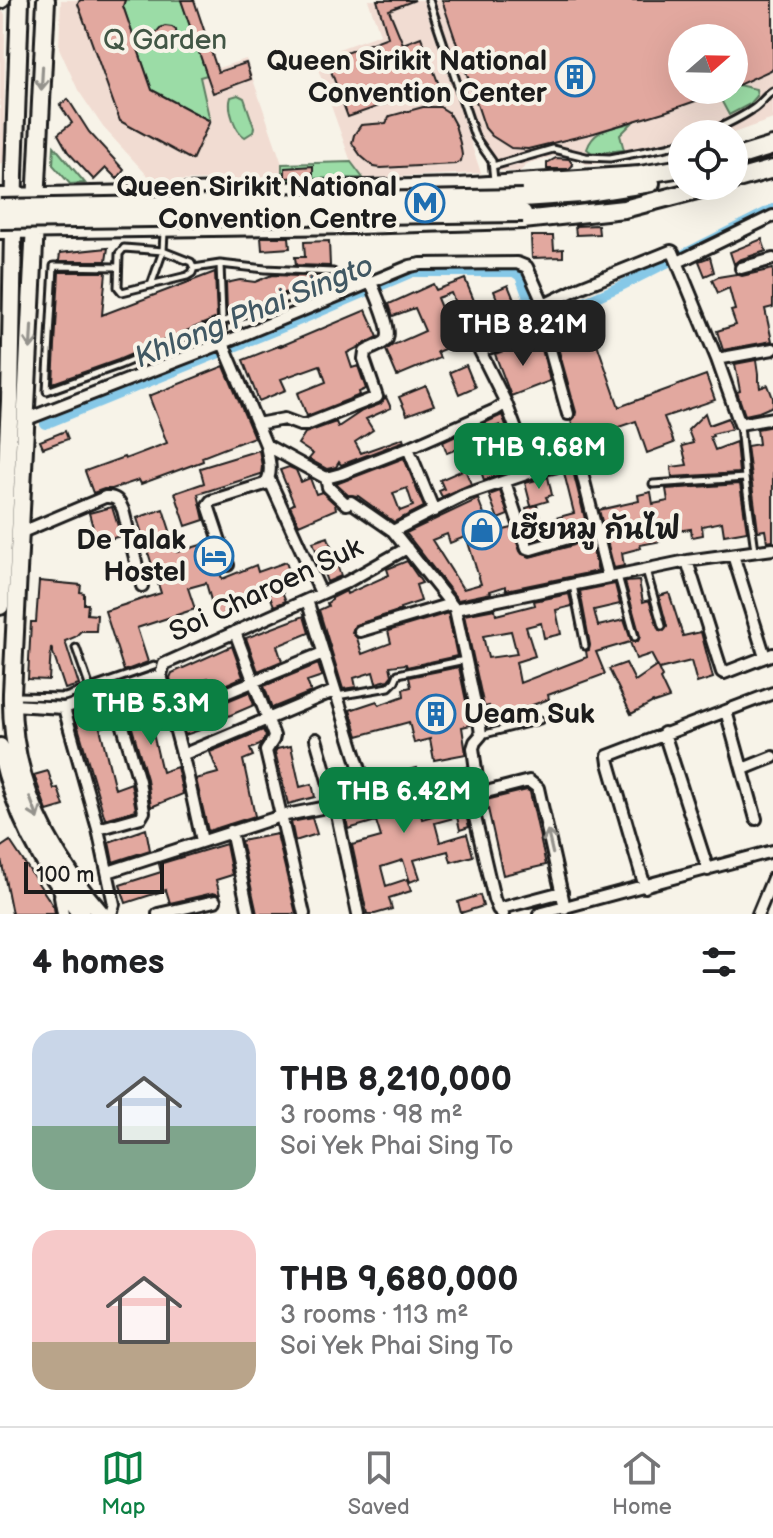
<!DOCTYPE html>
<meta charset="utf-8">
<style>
:root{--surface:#fff;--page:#f6f6f6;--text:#202124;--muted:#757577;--line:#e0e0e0;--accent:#0b8043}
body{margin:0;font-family:"Balsamiq Sans","Playpen Sans Thai",sans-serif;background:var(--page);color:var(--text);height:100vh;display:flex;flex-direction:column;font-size:30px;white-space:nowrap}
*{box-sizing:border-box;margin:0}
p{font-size:26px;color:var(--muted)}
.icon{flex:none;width:44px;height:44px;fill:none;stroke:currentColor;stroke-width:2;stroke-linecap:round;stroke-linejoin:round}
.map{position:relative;height:914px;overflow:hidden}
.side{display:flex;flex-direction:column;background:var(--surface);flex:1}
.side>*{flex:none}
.needle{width:52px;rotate:70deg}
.buttons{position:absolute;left:668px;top:24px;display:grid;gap:16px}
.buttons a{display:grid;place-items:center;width:80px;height:80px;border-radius:50%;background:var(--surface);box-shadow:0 8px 32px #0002;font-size:40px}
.scale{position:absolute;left:24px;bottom:20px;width:140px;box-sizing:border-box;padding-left:8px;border:4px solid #1c1c1c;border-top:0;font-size:22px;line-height:28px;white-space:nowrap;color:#1c1c1c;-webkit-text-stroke:6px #f7f3e8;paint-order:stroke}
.price{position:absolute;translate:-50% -68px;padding:0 18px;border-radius:16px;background:var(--accent);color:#fff;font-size:26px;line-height:52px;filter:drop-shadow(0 2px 4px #0008)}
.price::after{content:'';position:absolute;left:50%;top:48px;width:24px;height:18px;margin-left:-12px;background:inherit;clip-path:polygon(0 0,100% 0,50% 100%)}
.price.active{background:#222;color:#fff}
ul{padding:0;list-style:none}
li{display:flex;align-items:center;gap:24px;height:200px;padding:0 32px}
li span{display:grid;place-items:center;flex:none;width:224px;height:160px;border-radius:24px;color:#555}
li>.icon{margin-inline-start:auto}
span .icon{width:96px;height:96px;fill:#fffc;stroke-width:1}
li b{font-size:34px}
h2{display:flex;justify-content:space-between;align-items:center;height:96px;padding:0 32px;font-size:34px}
.tab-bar{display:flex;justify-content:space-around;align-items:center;height:112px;border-top:2px solid var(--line);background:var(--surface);font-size:22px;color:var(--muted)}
.tab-bar a{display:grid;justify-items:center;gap:4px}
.tab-bar .active{color:var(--accent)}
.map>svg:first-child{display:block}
</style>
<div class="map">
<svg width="773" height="914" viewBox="0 0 773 914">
<rect width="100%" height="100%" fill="#f7f3e8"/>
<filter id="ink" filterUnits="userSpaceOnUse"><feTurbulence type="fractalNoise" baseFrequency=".0125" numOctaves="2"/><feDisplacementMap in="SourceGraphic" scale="16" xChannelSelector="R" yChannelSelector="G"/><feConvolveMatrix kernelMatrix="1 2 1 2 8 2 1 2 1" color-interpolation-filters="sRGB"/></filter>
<g filter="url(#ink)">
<!-- built -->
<path fill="#f1dcd2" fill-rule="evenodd" d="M61,0H195L218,68L246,59L282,164V179L157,181L147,175L103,127L78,90L59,48Z
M368,0H423L481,173L352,179L351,162L314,58L380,34Z
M433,0H773V119L730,134H682V148L665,152L589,165L569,157L554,156L529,163L519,172L489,170ZM682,38H734V90H682Z
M0,9L5,14L4,161L0,165Z"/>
<!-- green -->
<path fill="#9bdca6" stroke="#5c7c61" stroke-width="2" d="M125,0H181L207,75L200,77L210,121L152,90L123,6Z
M738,85L756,89L757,96L750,104L729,115L721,100L703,99L726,90H734V87Z
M238,95L244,98L254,127L253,132L245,137C235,131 227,109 231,97Z
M633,122L620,135L624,150L592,153L587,149C594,128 614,128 633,122Z
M54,146L85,183L70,184L53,165Z
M351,162L363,178L282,179V164Z"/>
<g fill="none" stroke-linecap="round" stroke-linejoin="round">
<!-- canal -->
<path stroke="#86c8e7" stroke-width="10" d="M45,424L293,323L413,272H514L520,276L533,311L537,316L560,313L619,287L773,209"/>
</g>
<!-- building -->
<path fill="#e2a89f" stroke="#1c1c1c" stroke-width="2" fill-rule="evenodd" d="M80,0H125L123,6L152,90L210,121L192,160L120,121L78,4Z
M181,0H194L218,72L246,63L251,79L213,93Z
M377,0H415L389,10L403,44L421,37L439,85L348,117L327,60L388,37Z
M442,0H773V69L734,87V38H682V90L724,91L667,111L594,133L528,149L511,148L492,136L485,128Z
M165,26L172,27L176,30L177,43L185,49H166L158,46L155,41L156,33L160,28Z
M68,99L89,132L124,170L117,179L106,168L94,180L68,152L58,134L72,123L60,105Z
M423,107H440L448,112L455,125L460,143L462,155L461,161L456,164L381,168L374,167L361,156L352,143L354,135L361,125L386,123L390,116Z
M556,158L569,159L573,165L569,169H547V163Z
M313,166V176L285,178V168Z
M598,225L599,234L576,235L575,226Z
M531,236H553L554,250L563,249V257L532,258Z
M261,237H289L290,248L262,250Z
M762,239L766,251L739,260L734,264L730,252Z
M329,241L330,266L296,265L295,257H305L304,242Z
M108,248L106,261H59L60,253Z
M710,257L714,272L705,276L699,261Z
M773,269V307L765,309L772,341L723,350L717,331L736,325L731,311L735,310L729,288L718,293L712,280L718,277L736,274L742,276Z
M59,272H106L102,315L215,272L217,318L118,360L53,383Z
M272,275L328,277L227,314L226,283L240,280L255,282Z
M465,279L482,320L502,312L494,291L508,285L523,322L471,343L451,293L437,298L456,344L437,352L440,358L397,376L386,350L393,345L425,331L415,308L393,316L389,304L433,284L436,290Z
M366,310L378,337L347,353L352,368L358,366L366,389L359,392L360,395L307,416L298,393L326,382L320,365L281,379L286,390L259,401L243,360L281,345V346Z
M593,332L619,407L706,375L715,400L664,417L674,443L647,453L636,421L578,441L571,421L575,417L576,412L557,344Z
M534,340L538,350L542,349L550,381L511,396L495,354Z
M756,360L760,388L768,385L773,398V406L759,412L745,415L737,392L740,391L735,364Z
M466,365L475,387L459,394L450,372Z
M224,366L254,437L202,457L203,461L141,484L139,480L112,489H104L93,493L85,471L124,457L125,459L167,443L149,396Z
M426,386L434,405L407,415L399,397Z
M386,397L391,408L366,419L373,430L355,442L361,453L403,438L404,441L341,465L339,462L336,467L327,469L309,459L313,454L298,444L305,433L336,422L338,427L362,411L381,404Z
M705,413L709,425L728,418L732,429L712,434L713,436L710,437L715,450L736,442L739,473L672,477L671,467L687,465L682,446L693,443L688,430Z
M502,415L522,467L484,480L477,460L473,462L467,445L447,453L443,442ZM500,425L512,455L489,462L479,433Z
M773,426V541L767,542L765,530L758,531L747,446L759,444L757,429Z
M65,431L68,439L43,448L40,441Z
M259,450L262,466L261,474L198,494L204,520L186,526L175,493L204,483L200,468Z
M404,458L424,507L394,522L358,496L348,495L336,484ZM407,488L413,506L400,511L393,493Z
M289,467L296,470L301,482L310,478L316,494L322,492L335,504L336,509L299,525L290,506L294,504L280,470Z
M465,469L471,484L442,497L439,491L444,489L440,480Z
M573,471L598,571L506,590V586L490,591L491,593L458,600L406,533L478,499L487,522L468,529L470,535L450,543L447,534L432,540L463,589L481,584L467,539L512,528L520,551L522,554L530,557L574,545L578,542L579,534L573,529L533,540L528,527L531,526L526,508L537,505L541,522L574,513L564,473Z
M548,477L552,495L546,497L548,501L531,506L525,483Z
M740,484L747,531L724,535L722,522L702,526L703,535L692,537L691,529L662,533V541L640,545L641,548L622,553L624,566L614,568L599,510L639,501L638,495L651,492L653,504L668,501L666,489Z
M500,491L508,515L498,519L489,495Z
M112,507L121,536L97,542L89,513Z
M163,509L177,552L211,542L222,579L256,565L258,572L286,562L292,580L279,585L286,601L274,606L269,593L216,618L206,583L188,588L195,609L137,628L148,662L124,671L105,611L161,593L137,518Z
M328,537L341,576L327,582L313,542Z
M407,561L422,583L416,585L421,601L400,608L401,610L355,625L352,632L357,638L362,654L391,643L388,631L448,613L457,656L407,667L406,664L390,666L392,675L388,680L376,683L373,672L354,678L356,687L343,689L319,610L328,606L327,603L332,600V598L346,591L347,594L389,575L387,569Z
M39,581L81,585L80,592L84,593V604H88L87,614L97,615L96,631H81L75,637L65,641L79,685L65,689L51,647L49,680L28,679L31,622H36Z
M639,581L643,602L649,600L659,630L664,631L667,627L659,596L669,593L683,636L701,632L713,678L697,683L691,661L659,669L651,654L636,659L630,642L596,652L605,674L548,695L549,699L527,707L492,716L489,706L484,707L464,615L495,609L496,615L535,605L534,601L569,594L572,606L556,610L561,634L544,638L541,623L526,627L535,656L516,662L520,683L587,657L586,651L589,650L590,645L580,591L615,584L620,604L594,610L598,626L624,620L631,640L634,642L638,641L640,636L625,582ZM511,631L517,654L488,658L483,636Z
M304,616L309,633L277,646L282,661L258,671L246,638Z
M232,646L243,677L213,690L208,678L174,691L170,678L172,673Z
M626,663L635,681L657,666L662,677L660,679L669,698L654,703L653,702L631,714L609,669Z
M318,664L322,676L307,681L311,692L272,708L264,686Z
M459,667L471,725L462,727L466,754L434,760L430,739L414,743L409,722L358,736L350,710L377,701L379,705L404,696L403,689L411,687L409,677Z
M155,685L161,707L148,712L162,772L177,767L183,794L151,807L147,779L123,697Z
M249,692L254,705L203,727V729L185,735L181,720Z
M107,702L114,723L100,728L115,789L131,783L136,810L105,819L74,713Z
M263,730L266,736L260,745L250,749L253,756L243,760L255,816L208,831L196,779L218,773L210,752Z
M291,746L300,787L312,784L315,797L288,804L275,752L277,749Z
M467,767L470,788L462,792L456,770Z
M417,768L421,785L444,780L449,807L463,803L469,827L460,830L457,817L435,823L440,842L467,834L473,856L451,862L448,851L414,860L420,878L410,882L403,860L381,867L386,886L407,879L411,891L389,898L392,909L375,914H367L352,845L381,837L376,821L348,829L345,812L365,807L367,814L384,808L377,778ZM431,796L436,815L422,819L418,800Z
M48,771L54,789L58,788L64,806L47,811L34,775Z
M527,790L530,792L546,865L503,875L486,800Z
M312,818L317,834L295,841L291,822Z
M146,829L150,850L113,862L109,842Z
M277,834L296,914H257L241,841Z
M10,841L54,907L55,914H12L0,854L1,847Z
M226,844L232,875L216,880L220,895L213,893L170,903L166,890L126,903L120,885L161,872L159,864Z
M480,895L483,906L461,913L458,902Z"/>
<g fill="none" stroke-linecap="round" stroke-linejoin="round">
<!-- service casing -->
<g stroke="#1c1c1c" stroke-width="11">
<path id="service" d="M429,0L475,137L492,161L494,180
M705,134C721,127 739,119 753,109C761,104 765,96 773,91
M493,166L553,149L586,157L610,158L667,147L682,142
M124,248L163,251L191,262L194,268L192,273L187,276L122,292L118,287L119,254Z
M220,264L223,343
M118,267L54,266L47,391L120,365L222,322L337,280L333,272L265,269L220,264L194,268
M151,285L163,251L164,233
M740,425L745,478L755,550
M580,461L608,452
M653,484L745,478
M646,570L662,626
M618,576L635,637
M573,585L585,646
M76,648L90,688
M17,696L65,697L154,666
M337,696L389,687L395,681L398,674L465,660
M481,735L540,720"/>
</g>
<!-- minor casing -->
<g stroke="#1c1c1c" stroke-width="16">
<path id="minor" d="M678,262L773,216
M741,268L773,259
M544,305L581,287L671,251L673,252L717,359L740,424L773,418
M544,328L568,414
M223,343L266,445L326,478L341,474L408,448L495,410L506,403
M717,359L773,349
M27,419L223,343L410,266L421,264L517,263L527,267L544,305V328L480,351L506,403L532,472
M257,424L284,419L300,425H306L377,397L364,359L365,352C370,348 384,345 387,339C392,328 375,293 371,282
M408,448L434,511
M326,478L328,487L346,504L351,502L393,531L455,609L480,727L481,735L475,742L473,748L479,793
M269,479L321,593
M505,482L527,548L531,549L572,537
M393,531L464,495L532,472L579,461L608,577
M20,533L105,497C116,496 119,501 123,510L142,586
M733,555L765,657
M687,561L722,672L724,673L773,654
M228,565L208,505L211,501L265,484C274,473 268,457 266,445
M455,609L687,561L773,549
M360,631L451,604
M235,632L274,736L273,740L266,751L304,914
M161,675L187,773L202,841
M12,705L64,708L161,675L164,664L347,582L407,548
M64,708L98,829L114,904L111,914
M726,711L756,819
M172,715L323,653
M664,733L708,870
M316,739L335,805L358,914
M182,755L334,691
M743,769L773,757
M98,829L141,817L144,812L139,781L113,692
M231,831L249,914
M108,872L281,816L362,800L366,798L367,792L307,600
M645,887L609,763L608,756L773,693
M61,889L60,897L63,914
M498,909L562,892
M158,914L215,901
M503,914L498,909L494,899L470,796L529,781L538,788L565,908
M539,914L773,851
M758,914L773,878"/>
</g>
<!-- secondary casing -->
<g stroke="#1c1c1c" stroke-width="20">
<path id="secondary" d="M0,1L2,0"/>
</g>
<!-- primary casing -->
<g stroke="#1c1c1c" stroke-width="22">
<path id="primary" d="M46,0L12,693C10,778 46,851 101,914
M734,158L773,146
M734,180L773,169
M0,197L458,187L640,175L682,168
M522,198L581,194L651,183
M0,230L356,225L523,220L624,209L712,186
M0,606L10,401L14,174L20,0
M0,747C14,810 41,865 81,914"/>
</g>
<!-- service -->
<use href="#service" stroke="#f7f3e8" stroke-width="5"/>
<!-- minor -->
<use href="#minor" stroke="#f7f3e8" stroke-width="10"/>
<!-- secondary -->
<use href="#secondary" stroke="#f7f3e8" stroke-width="14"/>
<!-- primary -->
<use href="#primary" stroke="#f7f3e8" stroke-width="16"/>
<!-- primary-bridge casing -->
<g stroke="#1c1c1c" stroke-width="22" stroke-linecap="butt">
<path id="primary-bridge" d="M0,208L522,198
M0,220L523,213"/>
</g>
<!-- primary-bridge -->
<use href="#primary-bridge" stroke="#f7f3e8" stroke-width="16"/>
</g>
<!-- one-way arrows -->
<defs><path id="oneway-shaft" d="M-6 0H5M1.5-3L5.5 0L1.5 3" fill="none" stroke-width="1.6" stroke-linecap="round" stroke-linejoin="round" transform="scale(2)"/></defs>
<g stroke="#94928c">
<use href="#oneway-shaft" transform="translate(42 78) rotate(93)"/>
<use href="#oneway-shaft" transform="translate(31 337) rotate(93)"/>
<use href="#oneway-shaft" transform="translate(34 808) rotate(69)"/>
<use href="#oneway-shaft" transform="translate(550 842) rotate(-103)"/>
</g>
</g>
<!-- icons -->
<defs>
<g id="building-ring" transform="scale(2)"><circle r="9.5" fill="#f7f3e8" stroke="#1f6fb2" stroke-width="1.5"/><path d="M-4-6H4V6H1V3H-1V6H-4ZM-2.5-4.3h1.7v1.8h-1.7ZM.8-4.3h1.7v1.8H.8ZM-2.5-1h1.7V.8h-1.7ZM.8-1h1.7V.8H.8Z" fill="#1f6fb2"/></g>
<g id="metro-ring" transform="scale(2)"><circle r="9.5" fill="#f7f3e8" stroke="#1f6fb2" stroke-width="1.5"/><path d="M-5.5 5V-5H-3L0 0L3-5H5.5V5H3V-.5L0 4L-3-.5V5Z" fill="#1f6fb2"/></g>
<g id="shop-ring" transform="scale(2)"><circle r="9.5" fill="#f7f3e8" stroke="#1f6fb2" stroke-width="1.5"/><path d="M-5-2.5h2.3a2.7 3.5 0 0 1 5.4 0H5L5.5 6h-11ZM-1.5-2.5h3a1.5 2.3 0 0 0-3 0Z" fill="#1f6fb2"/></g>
<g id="hotel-ring" transform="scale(2)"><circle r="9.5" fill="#f7f3e8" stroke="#1f6fb2" stroke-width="1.5"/><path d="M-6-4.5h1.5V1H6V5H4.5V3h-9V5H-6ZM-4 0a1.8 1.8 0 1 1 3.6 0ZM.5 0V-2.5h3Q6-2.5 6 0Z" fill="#1f6fb2"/></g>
</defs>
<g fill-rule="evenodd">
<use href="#building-ring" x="575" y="77"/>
<use href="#metro-ring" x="425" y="203"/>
<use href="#shop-ring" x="482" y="530"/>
<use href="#hotel-ring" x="214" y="556"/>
<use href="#building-ring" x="436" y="714"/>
</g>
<g text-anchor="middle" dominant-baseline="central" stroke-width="8" stroke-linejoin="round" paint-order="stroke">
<!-- park labels -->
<g font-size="28" fill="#425645" stroke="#f7f3e8">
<text x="165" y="40">Q Garden</text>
</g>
<!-- poi labels -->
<g font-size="28" font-weight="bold" fill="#1c1c1c" stroke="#f7f3e8" text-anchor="end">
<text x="547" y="61">Queen Sirikit National<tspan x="547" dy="32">Convention Center</tspan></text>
<text x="397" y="187">Queen Sirikit National<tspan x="397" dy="32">Convention Centre</tspan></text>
<text x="510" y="530" text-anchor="start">เฮียหมู กันไฟ</text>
<text x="186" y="540">De Talak<tspan x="186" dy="32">Hostel</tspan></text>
<text x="464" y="714" text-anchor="start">Ueam Suk</text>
</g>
<!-- street labels -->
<g font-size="28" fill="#1c1c1c" stroke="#f7f3e8">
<text transform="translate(266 590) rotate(-25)">Soi Charoen Suk</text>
</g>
<!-- water labels -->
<g font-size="30" font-style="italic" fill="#415863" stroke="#f7f3e8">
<text transform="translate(254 312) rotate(-22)">Khlong Phai Singto</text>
</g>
</g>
</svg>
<div class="buttons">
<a><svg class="needle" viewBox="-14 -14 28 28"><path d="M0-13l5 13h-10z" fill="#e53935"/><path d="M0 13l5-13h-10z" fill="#757577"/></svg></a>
<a><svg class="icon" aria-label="locate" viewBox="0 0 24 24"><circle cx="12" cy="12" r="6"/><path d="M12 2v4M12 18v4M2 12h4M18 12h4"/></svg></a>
</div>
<div class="scale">100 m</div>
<b class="price active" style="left:523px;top:368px">THB 8.21M</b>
<b class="price" style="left:539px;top:491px">THB 9.68M</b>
<b class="price" style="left:151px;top:747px">THB 5.3M</b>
<b class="price" style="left:404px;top:835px">THB 6.42M</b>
</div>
<section class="side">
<h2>4 homes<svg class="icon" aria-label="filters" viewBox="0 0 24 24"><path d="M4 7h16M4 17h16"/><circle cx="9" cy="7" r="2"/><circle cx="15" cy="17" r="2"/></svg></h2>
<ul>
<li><span style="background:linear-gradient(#c9d6e8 60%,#7fa58c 0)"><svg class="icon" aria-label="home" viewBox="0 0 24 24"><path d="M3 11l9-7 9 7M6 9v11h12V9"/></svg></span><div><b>THB 8,210,000</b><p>3 rooms · 98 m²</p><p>Soi Yek Phai Sing To</p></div></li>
<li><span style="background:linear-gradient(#f6c9c9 70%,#b9a48a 0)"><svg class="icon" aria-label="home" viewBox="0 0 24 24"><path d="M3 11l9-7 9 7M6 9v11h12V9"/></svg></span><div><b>THB 9,680,000</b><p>3 rooms · 113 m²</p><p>Soi Yek Phai Sing To</p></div></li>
</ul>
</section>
<nav class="tab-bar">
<a class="active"><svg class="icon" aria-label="map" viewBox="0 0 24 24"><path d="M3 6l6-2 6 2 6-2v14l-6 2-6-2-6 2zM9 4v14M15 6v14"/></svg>Map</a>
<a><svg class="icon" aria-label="saved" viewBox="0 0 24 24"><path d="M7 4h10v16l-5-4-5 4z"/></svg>Saved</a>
<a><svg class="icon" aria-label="home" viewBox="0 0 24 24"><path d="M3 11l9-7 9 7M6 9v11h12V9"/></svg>Home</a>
</nav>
